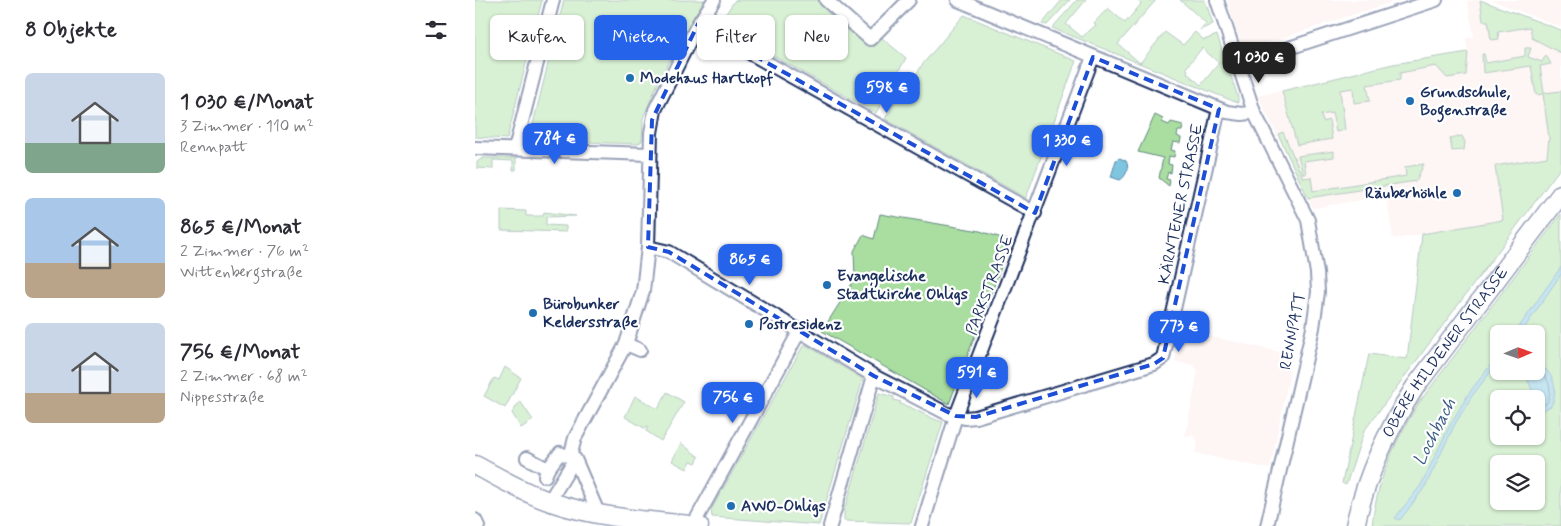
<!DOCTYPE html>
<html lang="de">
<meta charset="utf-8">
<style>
:root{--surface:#fff;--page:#f2f2f3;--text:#2b2b33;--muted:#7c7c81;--accent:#2563eb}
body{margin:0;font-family:Mynerve,sans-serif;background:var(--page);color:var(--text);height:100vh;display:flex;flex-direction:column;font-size:19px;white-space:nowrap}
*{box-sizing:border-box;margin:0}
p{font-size:16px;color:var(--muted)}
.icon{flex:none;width:28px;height:28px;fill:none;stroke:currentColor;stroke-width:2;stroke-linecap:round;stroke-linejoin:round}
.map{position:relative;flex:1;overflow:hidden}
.side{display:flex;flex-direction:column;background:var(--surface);width:475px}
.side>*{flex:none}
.top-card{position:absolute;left:15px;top:15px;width:475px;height:45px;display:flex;gap:10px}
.needle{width:32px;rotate:88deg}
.buttons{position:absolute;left:1015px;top:325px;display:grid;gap:10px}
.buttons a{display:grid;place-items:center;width:55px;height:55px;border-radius:8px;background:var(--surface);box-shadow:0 1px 4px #0004;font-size:25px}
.price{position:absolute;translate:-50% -42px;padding:0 11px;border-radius:10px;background:var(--accent);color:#fff;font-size:16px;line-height:32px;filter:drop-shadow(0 1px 2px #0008)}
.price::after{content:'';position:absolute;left:50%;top:30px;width:15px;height:11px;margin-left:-8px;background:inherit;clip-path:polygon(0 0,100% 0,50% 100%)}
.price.active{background:#222;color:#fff}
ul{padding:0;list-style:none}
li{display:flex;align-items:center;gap:15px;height:125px;padding:0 25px}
li span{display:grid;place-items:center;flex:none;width:140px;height:100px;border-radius:8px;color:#555}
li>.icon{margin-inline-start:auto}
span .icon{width:60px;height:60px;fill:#fffc;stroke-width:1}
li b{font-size:21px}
h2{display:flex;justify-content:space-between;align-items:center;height:60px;padding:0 25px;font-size:21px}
.tag{padding:0 18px;border-radius:8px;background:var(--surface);box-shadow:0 1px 4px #0004;font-size:18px;line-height:45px}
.tag.active{background:var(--accent);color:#fff}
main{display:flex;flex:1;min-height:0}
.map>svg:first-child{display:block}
</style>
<main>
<section class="side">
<h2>8 Objekte<svg class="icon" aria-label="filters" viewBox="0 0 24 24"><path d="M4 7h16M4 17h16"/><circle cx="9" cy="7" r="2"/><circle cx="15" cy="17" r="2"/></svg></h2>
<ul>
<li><span style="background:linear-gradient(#c9d6e8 70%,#7fa58c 0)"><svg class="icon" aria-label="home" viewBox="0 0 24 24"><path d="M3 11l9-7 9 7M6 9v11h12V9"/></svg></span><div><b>1 030 €/Monat</b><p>3 Zimmer · 110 m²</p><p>Rennpatt</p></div></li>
<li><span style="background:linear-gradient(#a9c7e8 65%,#b9a48a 0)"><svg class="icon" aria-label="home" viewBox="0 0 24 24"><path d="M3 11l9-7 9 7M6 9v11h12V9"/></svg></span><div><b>865 €/Monat</b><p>2 Zimmer · 76 m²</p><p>Wittenbergstraße</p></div></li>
<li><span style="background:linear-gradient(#c9d6e8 70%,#b9a48a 0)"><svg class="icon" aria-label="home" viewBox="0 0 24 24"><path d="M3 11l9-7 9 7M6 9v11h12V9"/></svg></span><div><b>756 €/Monat</b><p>2 Zimmer · 68 m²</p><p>Nippesstraße</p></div></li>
</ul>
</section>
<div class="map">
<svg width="1086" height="526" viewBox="0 0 1086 526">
<rect width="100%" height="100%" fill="#fff"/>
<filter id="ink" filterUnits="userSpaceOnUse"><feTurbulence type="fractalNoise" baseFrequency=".02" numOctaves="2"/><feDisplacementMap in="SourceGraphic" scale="10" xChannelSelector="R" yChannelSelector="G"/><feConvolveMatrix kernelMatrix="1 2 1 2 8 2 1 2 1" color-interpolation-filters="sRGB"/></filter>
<g filter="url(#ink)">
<!-- built -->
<path fill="#fceae8" d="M752,0H923L768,51Z
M1005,0L1008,21L1013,20L1023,32L1055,27L1057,38L1086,53V116L1074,138L1072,157L1020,166L1029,220L918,239L911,196L838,208L783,96L918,64L993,52L991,38L999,37L992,1Z
M1016,0H1086V27L1029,5Z
M708,323L731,327L729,335L814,354L812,364L815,372L795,469L720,453L723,442L718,435L710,436L723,371L718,365L700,362Z"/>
<!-- green -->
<path fill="#a9dea0" stroke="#62867f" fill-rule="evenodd" d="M0,0H67L32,139L0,137Z
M89,0H229L186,76L168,118L167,141L163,144L57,140L55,136Z
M260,0H344L398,47L407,38L431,58L401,113L243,25Z
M587,0H595L572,25L567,24Z
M602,0H611L591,24L607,37L621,25L619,23L633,8L650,23L666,4L662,0H681L643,44L665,63L690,32L708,45L720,32L729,40L742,35L763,97V103L577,28ZM727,48L744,63L726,85L712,73L713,70L711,68Z
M705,0H730L738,24L725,30L731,23Z
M1005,0L1086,30V53L1057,38L1055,27L1023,32L1024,39L1016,40L1013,21H1008Z
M489,15L601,61L551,198L410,119L428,85L433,88L447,65Z
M1050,48H1056L1053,57L1067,62L1071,55L1076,64L1065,66L1069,93L1086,91V167L889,431L871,485L867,483L894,354L932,359L947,234L1028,220L1020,166L1072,157L1074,138L1068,94L1061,95L1056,66L1008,73L1007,54H1009L1011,63L1050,56Z
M993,52L991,75L972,78L961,66L925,73V80L892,85L895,101L879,103L878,88L865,90L870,130L861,132L857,113L846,115L848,122L854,120L857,139L822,145L807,91L918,64Z
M680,115L688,119L687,122L694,125L696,122L708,125L707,131H703L702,136L706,138L705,143L698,142L696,150L700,151L699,157L694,156L693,164L697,165L696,173L693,172L691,179L695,180L694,186L684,178L688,158L663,152Z
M808,132L828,178L836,177L838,191L931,176L930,167L949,164L941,181L833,198L803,134Z
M987,136L990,142L989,150L977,151L975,138Z
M859,151V157L829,161L831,174H828L823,156Z
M8,158H41V170H38V161L18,160V169L2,168V162Z
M26,210L51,211V216H68L69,212L101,216L71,217V225L91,226V232L26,230Z
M405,214L505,231L536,241L474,404L347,331L380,279L379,251L388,235L399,239Z
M1086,214V526H897C902,480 919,443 943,404ZM1024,334H1061V371H1024ZM1024,399H1061V436H1024ZM1024,464H1061V501H1024Z
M331,345L388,379L344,525L237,517L236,510L328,346Z
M30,367L46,378L30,408L9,396L19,378L24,380Z
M192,392L209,402L186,441L171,431L173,426L169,428L150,417L160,396L183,409Z
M404,393L419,397V400L426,402L425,404C441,408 453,418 468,422L436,523L369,521V507L371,506Z
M45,401L58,420L46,428L37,413Z
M206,443L224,457L221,463L216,461L212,469L197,461Z"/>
<!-- water -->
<path fill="#7fc5df" stroke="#5789ab" d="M645,158L651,161C655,167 651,177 645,180L636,177L641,160Z
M1086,267V274L1046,333L1039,334Z
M1024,354V361L997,396L980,424L950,487L925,520L920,518L946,485L976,423L994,393Z
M1061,364C1079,370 1084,390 1076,406L1061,414V399H1053L1057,390L1049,371H1061Z"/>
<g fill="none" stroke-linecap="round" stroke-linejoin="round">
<!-- shore -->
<path stroke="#436b92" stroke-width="1" d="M1061,369C1074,376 1078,389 1072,403L1061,409"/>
<!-- street casing -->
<g stroke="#1b2f5e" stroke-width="16">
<path id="street" d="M351,0L395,39L434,0
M483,0L752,112L767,114L779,112
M742,0L779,112L833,220L842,273L843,292L838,328L792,526
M223,24L560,213
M762,65L961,0
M0,148L174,154
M40,149L78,0
M173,247L194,252L399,376L473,414L490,418L501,417L679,364L688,358L744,109
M151,344L165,350
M95,457L100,438L151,344L168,291L173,247L176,133L180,110L223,24L239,0
M52,458L73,469L70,476
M100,459L121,508
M73,469L85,453L100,459L78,495
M0,520L3,526
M219,526L222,518L324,332
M355,526L399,376
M447,526L481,416L618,57"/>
</g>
<!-- secondary casing -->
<g stroke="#1b2f5e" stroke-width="21">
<g id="secondary">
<path d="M0,465C25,478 49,493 76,502C123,518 174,521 224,526"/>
<path id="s1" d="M880,526C891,475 912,431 940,387L1086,194"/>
</g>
</g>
<!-- street -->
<use href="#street" stroke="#fff" stroke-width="12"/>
<!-- secondary -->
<use href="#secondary" stroke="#fff" stroke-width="18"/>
</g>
</g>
<!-- marked area -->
<path d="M0 0H1086V526H0ZM223,24L560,213L618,57L744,109L688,358L679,364L501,417L481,416L399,376L194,252L173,247L177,120Z" fill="#fff" fill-opacity=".55" fill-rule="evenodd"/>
<path fill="none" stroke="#1d4ed8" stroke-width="4" stroke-dasharray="10 6" stroke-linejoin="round" d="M223,24L560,213L618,57L744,109L688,358L679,364L501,417L481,416L399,376L194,252L173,247L177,120Z"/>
<!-- markers -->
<g fill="#1f6fb2" stroke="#fff" stroke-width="2">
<circle cx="155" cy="78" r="5"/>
<circle cx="935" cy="101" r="5"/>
<circle cx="982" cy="193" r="5"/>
<circle cx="352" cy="285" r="5"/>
<circle cx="58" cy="313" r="5"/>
<circle cx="274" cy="324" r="5"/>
<circle cx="256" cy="506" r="5"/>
</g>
<g text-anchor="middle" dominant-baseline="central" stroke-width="4.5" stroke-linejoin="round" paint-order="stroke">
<!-- poi labels -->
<g font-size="16" font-weight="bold" fill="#1b2f5e" stroke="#fff" text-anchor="start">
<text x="165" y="78">Modehaus Hartkopf</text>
<text x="945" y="92">Grundschule,<tspan x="945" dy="18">Bogenstraße</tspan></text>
<text x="972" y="193" text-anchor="end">Räuberhöhle</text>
<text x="362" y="276">Evangelische<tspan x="362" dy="18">Stadtkirche Ohligs</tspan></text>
<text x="68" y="304">Bürobunker<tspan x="68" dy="18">Keldersstraße</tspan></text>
<text x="284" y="324">Postresidenz</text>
<text x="266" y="506">AWO-Ohligs</text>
</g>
<!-- street labels -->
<g font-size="16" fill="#1b2f5e" stroke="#fff">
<text transform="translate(706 204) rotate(-78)">KÄRNTENER STRASSE</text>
<text transform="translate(515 285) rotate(-69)">PARKSTRASSE</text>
<text transform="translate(818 331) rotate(-79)">RENNPATT</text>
<text stroke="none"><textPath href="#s1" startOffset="198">OBERE HILDENER STRASSE</textPath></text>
</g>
<!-- water labels -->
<g font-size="18" font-style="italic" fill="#395c85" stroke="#fff">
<text transform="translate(960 432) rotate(-63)">Lochbach</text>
</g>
</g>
</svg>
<div class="buttons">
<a><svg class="needle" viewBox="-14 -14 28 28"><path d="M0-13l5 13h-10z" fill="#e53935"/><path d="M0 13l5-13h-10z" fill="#7c7c81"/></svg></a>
<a><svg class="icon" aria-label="locate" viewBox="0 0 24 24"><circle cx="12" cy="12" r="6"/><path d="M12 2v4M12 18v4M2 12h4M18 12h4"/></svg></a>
<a><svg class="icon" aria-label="layers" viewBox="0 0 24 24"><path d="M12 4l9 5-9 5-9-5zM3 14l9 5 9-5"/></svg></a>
</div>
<b class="price active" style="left:784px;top:84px">1 030 €</b>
<b class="price" style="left:412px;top:114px">598 €</b>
<b class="price" style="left:80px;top:165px">784 €</b>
<b class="price" style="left:592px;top:167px">1 330 €</b>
<b class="price" style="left:275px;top:286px">865 €</b>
<b class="price" style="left:704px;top:353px">773 €</b>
<b class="price" style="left:502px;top:399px">591 €</b>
<b class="price" style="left:258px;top:424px">756 €</b>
<div class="top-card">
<a class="tag">Kaufen</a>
<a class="tag active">Mieten</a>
<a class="tag">Filter</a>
<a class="tag">Neu</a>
</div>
</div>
</main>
